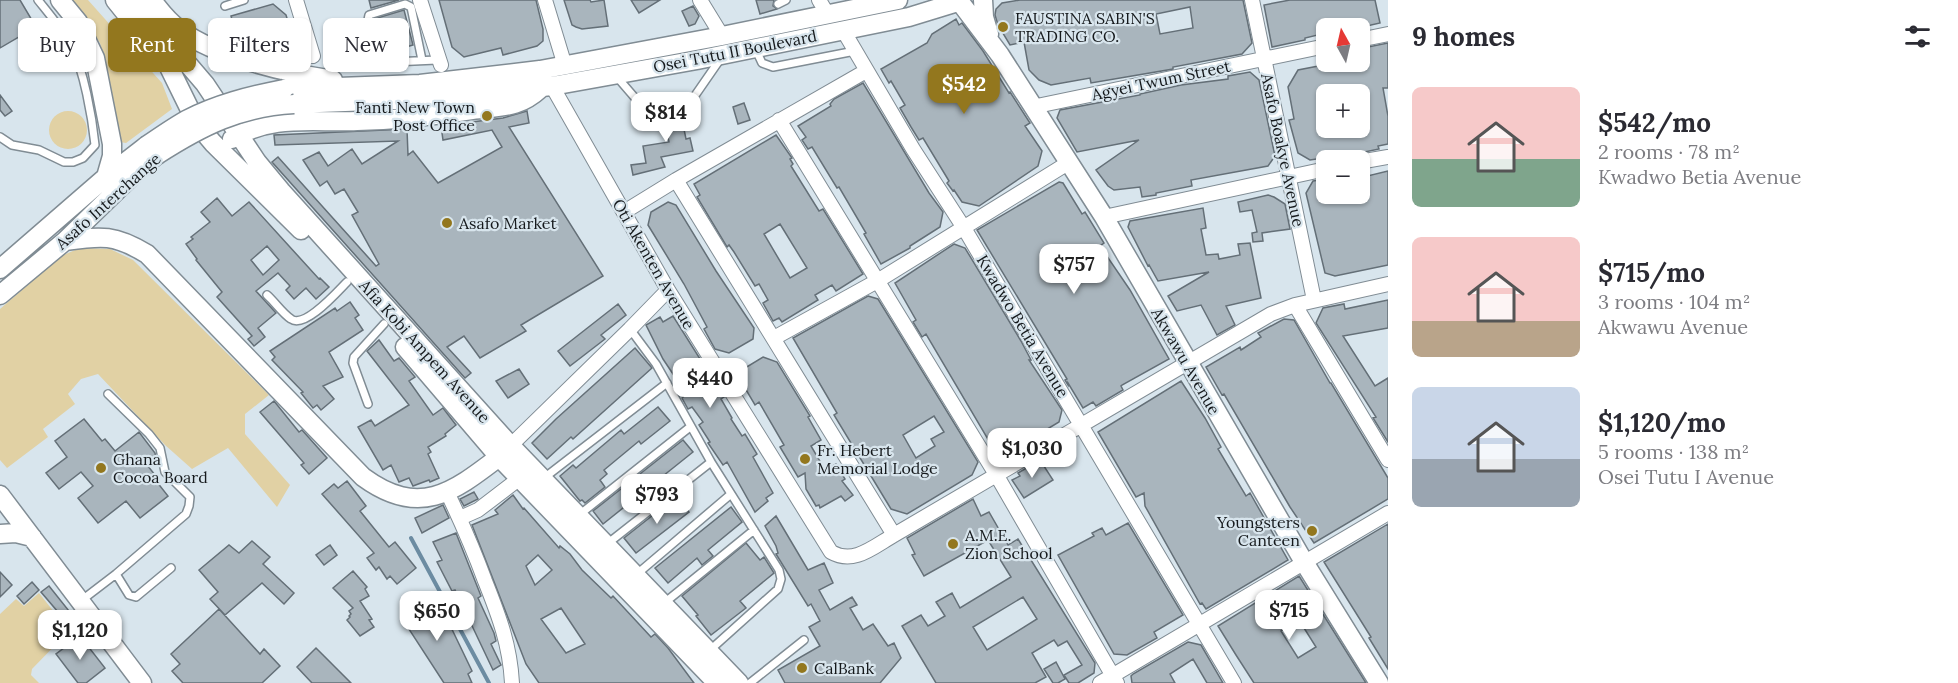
<!DOCTYPE html>
<meta charset="utf-8">
<style>
:root{--surface:#fff;--page:#f2f2f3;--text:#2b2b33;--muted:#7c7c81;--accent:#93771e}
body{margin:0;font-family:Lora,serif;background:var(--page);color:var(--text);height:100vh;display:flex;flex-direction:column;font-size:22px;white-space:nowrap}
*{box-sizing:border-box;margin:0}
p{font-size:20px;color:var(--muted)}
.icon{flex:none;width:33px;height:33px;fill:none;stroke:currentColor;stroke-width:2;stroke-linecap:round;stroke-linejoin:round}
.map{position:relative;flex:1;overflow:hidden}
.details{display:flex;flex-direction:column;background:var(--surface);width:570px}
.details>*{flex:none}
.guide{position:absolute;left:18px;top:18px;width:570px;height:54px;display:flex;gap:12px}
.needle{width:39px;rotate:352deg}
.buttons{position:absolute;left:1316px;top:18px;display:grid;gap:12px}
.buttons a{display:grid;place-items:center;width:54px;height:54px;border-radius:9px;background:var(--surface);box-shadow:0 2px 4px #0004;font-size:30px}
.price{position:absolute;translate:-50% -51px;padding:0 14px;border-radius:12px;background:#fff;color:#222;font-size:20px;line-height:39px;filter:drop-shadow(0 2px 3px #0008)}
.price::after{content:'';position:absolute;left:50%;top:36px;width:18px;height:14px;margin-left:-9px;background:inherit;clip-path:polygon(0 0,100% 0,50% 100%)}
.price.on{background:var(--accent);color:#fff}
ul{padding:0;list-style:none}
li{display:flex;align-items:center;gap:18px;height:150px;padding:0 24px}
li span{display:grid;place-items:center;flex:none;width:168px;height:120px;border-radius:9px;color:#555}
li>.icon{margin-inline-start:auto}
span .icon{width:72px;height:72px;fill:#fffc;stroke-width:1}
li b{font-size:26px}
h2{display:flex;justify-content:space-between;align-items:center;height:72px;padding:0 24px;font-size:26px}
.pill{padding:0 21px;border-radius:9px;background:var(--surface);box-shadow:0 2px 4px #0004;font-size:21px;line-height:54px}
.pill.on{background:var(--accent);color:#fff}
main{display:flex;flex:1;min-height:0}
.map>svg:first-child{display:block}
</style>
<main>
<div class="map">
<svg width="1388" height="683" viewBox="0 0 1388 683">
<rect width="100%" height="100%" fill="#d8e5ed"/>
<!-- green -->
<path fill="#e1d1a4" d="M68,0H88L162,83L172,109L126,143L120,142L100,43L87,23Z
M49 130a19 19 0 1 1 38 0a19 19 0 1 1-38 0Z
M80,248L110,249L133,260L269,395L245,414V434L290,485L277,507L228,448L192,469L165,445L98,374L81,379L68,394L75,404L43,429L48,437L7,468L0,460V309L61,256Z
M39,593L69,631L32,669L31,675L39,683H0V614L16,599L24,606Z"/>
<g fill="none" stroke-linecap="round" stroke-linejoin="round">
<!-- stream -->
<path stroke="#6c8ca2" stroke-width="4" d="M411,538L489,683"/>
</g>
<!-- building -->
<path fill="#a9b5bd" stroke="#646f77" stroke-width="1.5" fill-rule="evenodd" d="M0,0H20L36,27L0,48Z
M369,0H399L371,8Z
M439,0H536L543,29V41L537,46L503,55L501,48L464,57L452,47Z
M564,0H590L591,2L604,0L608,26L582,29L576,27L572,25Z
M631,0H660L639,13Z
M756,0H774L773,6L777,9L760,14Z
M1020,0H1243L1252,43L1242,54L1173,67V69L1091,83L1090,78L1051,85L1039,80L1029,70L1024,42L1010,45L998,25L995,15L996,9L1002,3ZM1190,7L1193,28L1160,34L1156,14Z
M1290,0H1375L1380,23L1358,28H1326V33L1305,38V40L1272,47L1264,5Z
M273,4L286,15L296,49L285,53L281,38L252,46L250,38L238,42L231,16Z
M693,6L699,16L695,24L689,26L682,11Z
M404,10L413,45L406,47L408,53L399,56H392L391,52L384,54L374,19Z
M956,19L959,25L962,23L983,51L1009,93L1010,92L1030,123L1025,126L1042,151L1038,166L979,206L962,202L954,190L953,191L947,183L949,181L923,138L919,140L911,127L900,108L905,105L891,81L889,83L881,69L927,43L932,34Z
M1388,43V88H1383L1388,116V144L1378,146L1379,149L1336,158V156L1310,160L1298,153L1289,120L1294,119L1288,87L1298,70L1339,62H1366L1363,48ZM1326,94H1359V128H1326Z
M1250,72L1259,80L1275,156L1268,166L1191,180L1192,186L1156,193V195L1142,197L1140,187L1114,190L1108,186L1096,170L1139,140L1077,152L1057,118L1060,110L1140,95V94L1181,85L1228,79V76Z
M863,83L929,193L943,212L940,227L910,246V248L881,264L864,234L866,233L839,187L837,188L812,147L808,149L802,140L806,137L798,126L831,106L830,104L834,99Z
M0,95L12,111L5,116L0,110Z
M744,103L750,120L738,124L733,107Z
M679,105L686,139L690,138L693,151L661,157L665,167L633,175L631,165L646,163L643,146L669,142L662,108Z
M527,111L529,123L509,127L603,276L521,325L526,331L480,358L464,336L447,347L471,373L465,378L272,162L278,157L376,266L379,264L352,215L358,212L344,189L335,194L327,181L320,186L303,160L319,152L328,166L352,149L362,164L398,141L275,145L274,135L407,129L408,155L413,151L438,183L502,147L492,130L443,140L441,126L503,118Z
M776,135L792,158L790,159L793,164L791,166L819,211L823,209L863,274L836,291L832,285L815,295L818,300L782,322L779,318L773,321L763,303L768,300L759,284L755,286L734,252L729,245L727,247L697,197L700,195L694,184ZM780,224L807,268L790,278L764,234Z
M1388,171V265L1335,276L1325,273L1306,193L1313,181L1326,179V194H1359V178Z
M1059,182L1063,183L1082,214L1085,212L1104,243L1100,246L1130,290L1169,359L1122,385L1121,386L1123,390L1096,406L1093,402L1083,408L1068,383V385L1065,380L1067,379L977,230Z
M1268,195L1274,197L1285,204L1290,229L1262,233L1263,241L1253,242L1252,233L1257,232L1252,210L1240,212L1238,202Z
M217,198L232,216L249,202L319,279L320,278L329,287L316,299L306,288L294,299L286,290L290,286L278,273L256,291L276,313L258,328L265,337L254,346L248,339L252,336L217,297L222,292L196,260L197,259L186,244L193,239L191,237L210,222L201,212ZM267,246L279,260L263,275L251,260Z
M668,202L676,205L716,271L754,328L753,339L729,353L715,349L704,329L707,327L684,284L648,225L651,212Z
M1203,208L1206,228L1201,229L1206,255L1218,254L1219,259L1240,255L1238,244L1250,243L1261,298L1226,306L1235,325L1217,335L1201,305L1177,311L1168,296L1209,272L1158,281L1149,265L1148,266L1128,227L1130,221Z
M954,244L965,248L1021,341L1031,360H1029L1062,410L1059,422L999,458L926,334L922,337L913,322L916,320L895,283Z
M868,296L878,299L978,462L972,475L907,514L891,509L834,415L837,413L793,338ZM934,416L944,432L931,439L935,446L916,458L903,435Z
M1388,300V328L1343,336L1375,386L1388,378V442L1373,418L1376,417L1316,323L1323,308L1344,304L1345,309Z
M350,302L359,315L355,318L363,330L329,352L343,377L323,386L334,399L321,410L317,405L313,408L301,393L303,392L272,360L275,357L270,351L335,308L337,311Z
M618,304L626,315L601,335L605,339L570,366L558,351Z
M673,316L724,397L721,399L732,418L731,419L742,436L745,434L757,454L753,457L773,493L766,498L768,501L755,512L727,462L723,465L708,443L710,442L699,425L703,422L692,407L688,409L682,398L686,395L683,389L663,359L646,325L660,317L663,322Z
M1284,319L1294,320L1330,383H1331L1388,478V499L1314,543L1290,507L1224,394L1222,395L1206,367L1240,347L1241,350L1261,337L1258,333Z
M379,340L394,361L399,358L415,377L409,381L433,415L443,408L456,425L445,434L446,436L428,447L431,452L428,454L439,478L430,482L429,480L413,486L409,478L399,482L391,465L383,470L358,427L371,420L375,426L409,405L367,351Z
M635,348L652,368L573,439L571,437L547,459L532,443L556,419Z
M763,357L777,362L810,416L808,417L821,440L811,446L825,470L836,464L845,479L842,481L853,495L845,501L841,496L820,508L819,505L816,506L806,489L805,473L798,477L780,447L784,445L759,402L755,405L742,383L745,368Z
M519,369L529,384L508,398L496,381Z
M1181,381L1205,418L1221,447L1218,449L1246,496L1250,493L1288,560L1206,609L1202,603L1200,604L1145,506L1144,493L1136,497L1098,432Z
M274,401L299,432L302,430L327,458L309,474L301,465L304,463L260,412Z
M658,407L670,421L641,444L639,441L604,470L607,474L600,480L605,487L585,503L582,500L580,501L560,476L573,465L576,468L621,430L624,434Z
M84,419L102,441L105,439L115,451L139,432L155,453L156,458L147,465L155,475L153,477L168,496L140,518L126,501L98,523L78,498L93,486L81,472L59,489L46,473L67,457L55,441Z
M683,440L693,452L603,524L593,511Z
M1040,460L1053,480L1024,498L1012,480L1020,476L1018,473Z
M347,481L366,506L360,511L389,547L395,542L416,568L397,584L390,576L387,579L379,567L376,570L367,558L374,553L322,494L334,484L338,488Z
M474,492L478,499L464,506L460,499Z
M513,495L523,509L524,508L559,548L560,546L570,554L582,570L611,598L613,596L651,637L655,634L668,648L694,683H539L526,664L472,525L498,514L495,510ZM538,555L552,570L535,585L526,566ZM561,608L585,644L566,653L541,619Z
M677,496L689,512L636,553L624,538Z
M973,499L981,516L989,512L1008,545L1018,539L1095,663L1094,673L1078,683H1069L1064,675L1082,665L1067,641L1058,646L1054,640L1032,653L1046,677L1035,683H936L902,626L921,615L928,626L945,616L936,602L952,593L960,608L1011,577L988,540L924,576L912,555L915,554L907,538ZM1023,597L1037,619L987,650L973,627Z
M443,505L449,518L422,533L415,518Z
M731,507L742,522L708,550L713,556L702,565L697,558L668,583L655,568Z
M776,516L808,570L824,563L833,583L819,590L830,610L852,597L857,605L850,608L863,630L873,624L888,646L894,643L901,658L880,683H785L778,670L820,646L809,627L820,621L811,604L808,606L776,554L778,553L776,546L765,526Z
M1128,523L1183,615L1154,632L1157,638L1127,655L1114,654L1058,555L1094,536L1092,533L1102,528L1106,535Z
M1388,524V669L1369,638L1371,637L1324,562Z
M456,533L481,596L478,598L494,633L496,641L491,644L501,665L493,670L455,590L452,591L437,562L442,560L433,542Z
M252,541L270,557L263,564L294,593L284,604L262,583L225,615L210,599L218,592L199,570L229,545L239,553Z
M746,543L760,560L764,557L774,573L740,601L746,608L711,635L696,616L698,615L682,596Z
M330,545L337,555L324,565L316,555Z
M353,571L367,587L365,589L369,596L360,601L372,619L369,620L374,627L360,636L347,620L350,617L349,616L351,614L349,611L353,608L333,588Z
M0,572L12,585L0,597Z
M1299,576L1341,643L1366,683H1254L1236,655L1218,626ZM1299,620L1316,647L1298,658L1281,631Z
M32,582L39,590L24,604L17,596Z
M49,586L77,621L70,626L41,592Z
M423,593L439,623L447,619L472,671L468,674L472,683H444L403,620L409,615L403,603Z
M219,609L260,654L264,649L280,666L262,683H183L172,671L180,664L171,654Z
M80,636L105,668L86,683H78L56,654Z
M1188,642L1201,645L1223,683H1207L1193,659L1170,674L1175,683H1132L1131,676L1133,674Z
M316,648L351,683H312L297,667Z
M1056,662L1065,679L1058,683H1053L1044,669Z"/>
<g fill="none" stroke-linecap="round" stroke-linejoin="round">
<!-- lane casing -->
<g stroke="#808c94" stroke-width="10">
<path id="lane" d="M778,4L786,0
M225,6L244,0
M756,50L762,63L773,67L855,51
M422,60L411,7L405,4L369,15L368,20L380,60C399,63 420,60 439,60
M617,77L642,106L694,97L721,58
M0,137L12,145L39,150L64,162H73L83,158L95,145C92,116 84,71 71,45C62,29 50,15 38,0
M267,295C275,302 282,313 291,319C305,329 337,292 347,282
M630,329L656,364L711,462L779,570L781,579L778,589L709,651
M368,404L353,363L354,357L384,324
M544,478L667,383
M579,515L690,427
M607,544L711,462
M116,574L129,595L136,597L171,568
M637,574L731,494
M82,600L116,574L186,514L189,506L190,497L165,472L160,448L149,434L108,394
M663,604L754,530
M750,683L804,640"/>
</g>
<!-- street casing -->
<g stroke="#808c94" stroke-width="16">
<path id="street" d="M296,0L313,56
M420,0L441,65
M545,0L565,66
M700,0L722,36
M819,0L828,15
M1252,0L1314,300
M843,30L913,149L964,228L1234,683
M1359,40L1388,34
M552,86L668,290L831,552C854,565 873,547 894,535L1271,314L1295,305L1388,284
M1032,107L1326,46
M779,120L997,476L1117,683
M1359,162L1388,157
M676,180L894,535
M624,212L676,180L866,71
M1104,217L1326,169
M1295,305L1388,460
M774,338L879,280L1068,163
M505,451L630,329L668,290
M447,492C461,521 474,551 485,581C499,616 510,645 512,683
M460,518L478,510L520,478
M1100,683L1388,513"/>
</g>
<!-- secondary casing -->
<g stroke="#808c94" stroke-width="21">
<path id="secondary" d="M60,0L78,22L95,58L112,144V156L106,177
M115,0L169,67L197,124L213,143L301,230
M133,0L205,84L257,162L281,191L511,446L739,683
M152,0C160,11 169,22 180,30C216,57 288,73 333,80
M983,0L984,17L989,34
M963,6L1000,55L1104,217L1304,562L1379,683
M284,89L420,84L540,70L722,36L898,0
M294,104L421,99L552,86L697,60L909,17L958,2
M232,139C271,114 313,123 357,121C396,120 434,116 472,110C502,106 518,109 541,88
M65,241C102,236 114,234 147,254L363,477C419,518 452,493 499,457
M0,269L106,177L146,146
M0,295L65,241L139,169L157,155
M405,347L499,457L717,683
M0,495L142,683
M0,534L16,533L32,537"/>
</g>
<!-- lane -->
<use href="#lane" stroke="#fff" stroke-width="7"/>
<!-- street -->
<use href="#street" stroke="#fff" stroke-width="14"/>
<!-- secondary -->
<use href="#secondary" stroke="#fff" stroke-width="18"/>
<!-- secondary-bridge casing -->
<g stroke="#808c94" stroke-width="21" stroke-linecap="butt">
<path id="secondary-bridge" d="M146,146C159,137 172,128 186,120C217,104 249,96 284,89
M157,155C202,126 240,107 294,104"/>
</g>
<!-- secondary-bridge -->
<use href="#secondary-bridge" stroke="#fff" stroke-width="18"/>
</g>
<!-- markers -->
<g fill="#93771e" stroke="#d8e5ed" stroke-width="2">
<circle cx="1003" cy="27" r="6"/>
<circle cx="487" cy="116" r="6"/>
<circle cx="447" cy="223" r="6"/>
<circle cx="805" cy="459" r="6"/>
<circle cx="101" cy="468" r="6"/>
<circle cx="1312" cy="531" r="6"/>
<circle cx="953" cy="544" r="6"/>
<circle cx="802" cy="668" r="6"/>
</g>
<g text-anchor="middle" dominant-baseline="central" stroke-width="4.5" stroke-linejoin="round" paint-order="stroke">
<!-- poi labels -->
<g font-size="16" fill="#15191c" stroke="#d8e5ed" text-anchor="start">
<text x="1015" y="18">FAUSTINA SABIN'S<tspan x="1015" dy="18">TRADING CO.</tspan></text>
<text x="475" y="107" text-anchor="end">Fanti New Town<tspan x="475" dy="18">Post Office</tspan></text>
<text x="459" y="223">Asafo Market</text>
<text x="817" y="450">Fr. Hebert<tspan x="817" dy="18">Memorial Lodge</tspan></text>
<text x="113" y="459">Ghana<tspan x="113" dy="18">Cocoa Board</tspan></text>
<text x="1300" y="522" text-anchor="end">Youngsters<tspan x="1300" dy="18">Canteen</tspan></text>
<text x="965" y="535">A.M.E.<tspan x="965" dy="18">Zion School</tspan></text>
<text x="814" y="668">CalBank</text>
</g>
<!-- street labels -->
<g font-size="16" fill="#15191c" stroke="#d8e5ed">
<text transform="translate(735 51) rotate(-11)">Osei Tutu II Boulevard</text>
<text transform="translate(1161 80) rotate(-12)">Agyei Twum Street</text>
<text transform="translate(1283 150) rotate(78)">Asafo Boakye Avenue</text>
<text transform="translate(108 201) rotate(-42)">Asafo Interchange</text>
<text transform="translate(654 264) rotate(60)">Oti Akenten Avenue</text>
<text transform="translate(1023 326) rotate(59)">Kwadwo Betia Avenue</text>
<text transform="translate(425 351) rotate(48)">Afia Kobi Ampem Avenue</text>
<text transform="translate(1186 361) rotate(60)">Akwawu Avenue</text>
</g>
</g>
</svg>
<div class="buttons">
<a><svg class="needle" viewBox="-14 -14 28 28"><path d="M0-13l5 13h-10z" fill="#e53935"/><path d="M0 13l5-13h-10z" fill="#7c7c81"/></svg></a>
<a>+</a>
<a>−</a>
</div>
<b class="price on" style="left:964px;top:115px">$542</b>
<b class="price" style="left:666px;top:143px">$814</b>
<b class="price" style="left:1074px;top:295px">$757</b>
<b class="price" style="left:710px;top:409px">$440</b>
<b class="price" style="left:1032px;top:479px">$1,030</b>
<b class="price" style="left:657px;top:525px">$793</b>
<b class="price" style="left:1289px;top:641px">$715</b>
<b class="price" style="left:437px;top:642px">$650</b>
<b class="price" style="left:80px;top:661px">$1,120</b>
<div class="guide">
<a class="pill">Buy</a>
<a class="pill on">Rent</a>
<a class="pill">Filters</a>
<a class="pill">New</a>
</div>
</div>
<section class="details">
<h2>9 homes<svg class="icon" aria-label="filters" viewBox="0 0 24 24"><path d="M4 7h16M4 17h16"/><circle cx="9" cy="7" r="2"/><circle cx="15" cy="17" r="2"/></svg></h2>
<ul>
<li><span style="background:linear-gradient(#f6c9c9 60%,#7fa58c 0)"><svg class="icon" aria-label="home" viewBox="0 0 24 24"><path d="M3 11l9-7 9 7M6 9v11h12V9"/></svg></span><div><b>$542/mo</b><p>2 rooms · 78 m²</p><p>Kwadwo Betia Avenue</p></div></li>
<li><span style="background:linear-gradient(#f6c9c9 70%,#b9a48a 0)"><svg class="icon" aria-label="home" viewBox="0 0 24 24"><path d="M3 11l9-7 9 7M6 9v11h12V9"/></svg></span><div><b>$715/mo</b><p>3 rooms · 104 m²</p><p>Akwawu Avenue</p></div></li>
<li><span style="background:linear-gradient(#c9d6e8 60%,#9aa5b1 0)"><svg class="icon" aria-label="home" viewBox="0 0 24 24"><path d="M3 11l9-7 9 7M6 9v11h12V9"/></svg></span><div><b>$1,120/mo</b><p>5 rooms · 138 m²</p><p>Osei Tutu I Avenue</p></div></li>
</ul>
</section>
</main>
